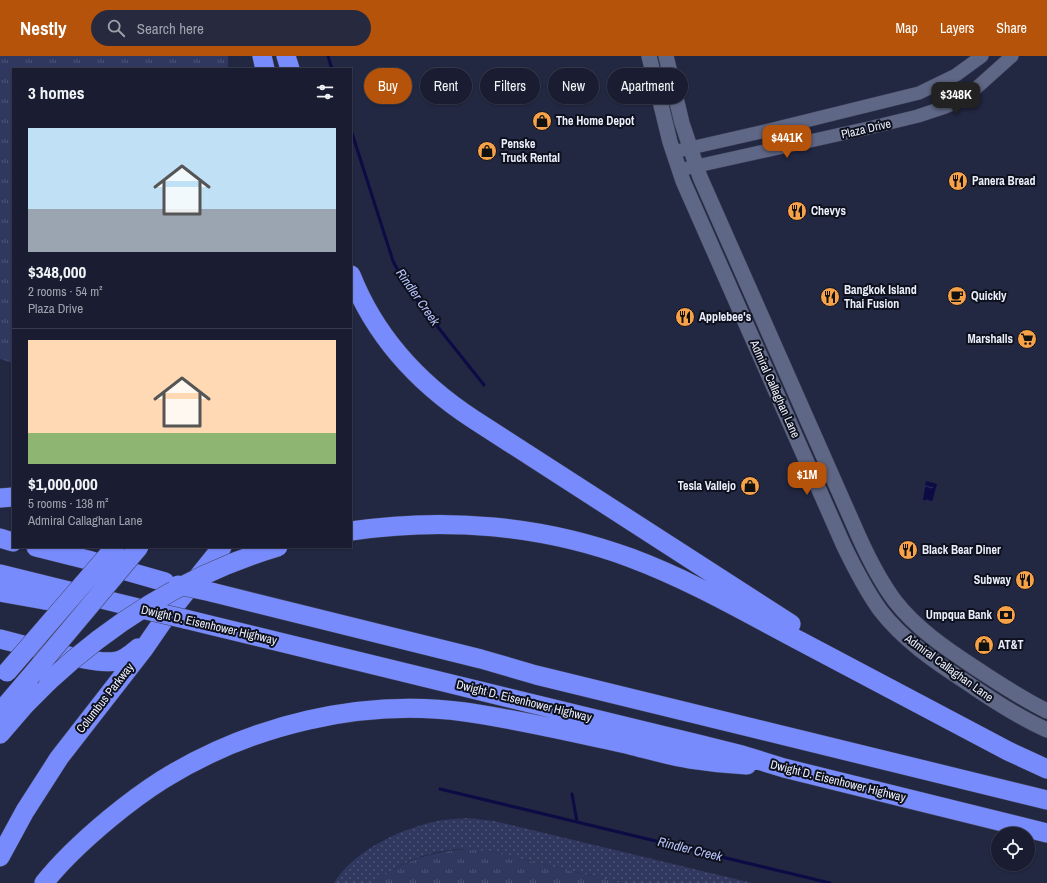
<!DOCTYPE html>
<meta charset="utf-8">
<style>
:root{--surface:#1a1d32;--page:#272a3e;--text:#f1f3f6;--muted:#9fa2ac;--line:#383b4d;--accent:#b45309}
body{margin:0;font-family:"Archivo Narrow",sans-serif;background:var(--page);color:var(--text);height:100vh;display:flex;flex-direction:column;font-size:15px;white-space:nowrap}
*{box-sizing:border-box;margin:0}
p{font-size:13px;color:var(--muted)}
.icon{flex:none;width:22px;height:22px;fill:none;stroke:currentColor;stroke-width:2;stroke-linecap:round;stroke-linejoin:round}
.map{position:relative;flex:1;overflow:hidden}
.drawer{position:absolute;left:12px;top:12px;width:340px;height:480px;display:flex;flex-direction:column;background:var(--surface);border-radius:0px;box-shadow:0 1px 3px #0004,0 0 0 1px var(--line)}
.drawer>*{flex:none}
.banner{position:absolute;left:364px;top:12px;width:380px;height:36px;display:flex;gap:8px}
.fabs{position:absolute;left:991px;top:771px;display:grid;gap:8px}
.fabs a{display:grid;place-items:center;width:44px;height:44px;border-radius:50%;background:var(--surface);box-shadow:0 1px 3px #0004,0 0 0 1px var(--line);font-size:20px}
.price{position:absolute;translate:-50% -34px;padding:0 9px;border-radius:8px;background:var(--accent);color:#fff;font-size:13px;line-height:26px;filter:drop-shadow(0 1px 2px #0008)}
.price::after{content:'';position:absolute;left:50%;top:24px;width:12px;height:9px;margin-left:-6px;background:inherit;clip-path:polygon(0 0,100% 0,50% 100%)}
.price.on{background:#222;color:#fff}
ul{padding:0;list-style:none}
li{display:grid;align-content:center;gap:8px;height:212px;padding:0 16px}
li+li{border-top:1px solid var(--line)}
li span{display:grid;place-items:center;height:124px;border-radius:0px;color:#555}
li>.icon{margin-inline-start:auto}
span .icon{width:72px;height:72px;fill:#fffc;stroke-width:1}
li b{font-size:17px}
h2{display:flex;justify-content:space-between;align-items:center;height:48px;padding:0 16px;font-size:17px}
.chip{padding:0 14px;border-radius:18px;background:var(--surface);box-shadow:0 1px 3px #0004,0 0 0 1px var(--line);font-size:14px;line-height:36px}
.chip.on{background:var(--accent);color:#fff}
header{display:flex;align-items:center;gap:24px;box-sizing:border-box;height:56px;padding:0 20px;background:var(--accent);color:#fff}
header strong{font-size:19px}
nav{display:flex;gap:22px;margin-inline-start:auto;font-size:14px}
.search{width:280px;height:36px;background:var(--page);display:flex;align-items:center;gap:10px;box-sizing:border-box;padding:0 14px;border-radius:22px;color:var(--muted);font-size:15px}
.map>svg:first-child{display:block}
</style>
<header>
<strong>Nestly</strong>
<div class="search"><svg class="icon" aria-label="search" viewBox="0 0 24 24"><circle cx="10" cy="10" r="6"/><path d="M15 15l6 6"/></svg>Search here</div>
<nav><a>Map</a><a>Layers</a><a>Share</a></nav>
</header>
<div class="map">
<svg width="1047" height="827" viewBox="0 0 1047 827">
<defs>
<pattern id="grass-tufts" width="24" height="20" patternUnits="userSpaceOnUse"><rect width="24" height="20" fill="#30385f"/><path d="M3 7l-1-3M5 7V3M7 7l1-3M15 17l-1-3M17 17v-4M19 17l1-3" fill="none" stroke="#4e5577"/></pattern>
<pattern id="park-dots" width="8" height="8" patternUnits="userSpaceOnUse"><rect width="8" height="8" fill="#30385f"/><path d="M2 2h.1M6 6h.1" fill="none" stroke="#4e5577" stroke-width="1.8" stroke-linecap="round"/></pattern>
<pattern id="water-ripples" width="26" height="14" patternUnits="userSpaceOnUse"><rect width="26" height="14" fill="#0d0b44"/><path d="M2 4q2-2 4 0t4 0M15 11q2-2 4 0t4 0" fill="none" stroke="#302f60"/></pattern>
</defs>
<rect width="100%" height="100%" fill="#222742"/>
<!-- grass -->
<path fill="url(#grass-tufts)" d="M0,0H228V13H13V307L0,303Z
M467,793L488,795L621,827H375C400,805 434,795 467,793Z"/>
<!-- park -->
<path fill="url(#park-dots)" d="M467,762L494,765L752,827H621L488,795C481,795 474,793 467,793C436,792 398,806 375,827H334C355,793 404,771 443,764C451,763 459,763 467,762Z"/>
<!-- water -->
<path fill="url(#water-ripples)" d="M926,425L937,428L932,446L923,444Z"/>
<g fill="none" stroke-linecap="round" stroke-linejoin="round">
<!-- stream -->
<path stroke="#0d0b44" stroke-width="3" d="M328,0L332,13
M351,74L393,205L405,228L441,275L484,329
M440,733L577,766
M572,738L577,766L830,827"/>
<!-- tertiary casing -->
<g stroke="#41455b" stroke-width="14">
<path id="tertiary" d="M673,96L765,75L919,37L956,19L982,0
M679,114L873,71L918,60L945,51L964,43L1012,0"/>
</g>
<!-- secondary casing -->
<g stroke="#41455b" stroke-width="16">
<path id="secondary" d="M649,0L670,86L683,125L843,488C854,511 865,533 880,554C903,584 935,606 966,626C992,644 1018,661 1047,674
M666,0L682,67L700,121L859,481C869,503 880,525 895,545C916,572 945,592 974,611C998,627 1021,642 1047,655"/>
</g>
<!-- motorway casing -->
<g stroke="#41455b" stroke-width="20">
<path id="motorway" d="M262,0L265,13
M286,0L290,13
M351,219C375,280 418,327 473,363L791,568
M0,442L13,441
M351,475C445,461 542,469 631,502C690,524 745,556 800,585C870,622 939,659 1008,695L1047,713
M0,482L13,486
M36,491L88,504L165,526
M0,518L146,554
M0,536L44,544L80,548
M211,536L481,603L536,619L1047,744
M185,563L698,688L742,699L784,712L1047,777
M0,583C28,590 56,598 84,603C94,605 107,607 117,605C126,603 132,597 138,592
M0,656L30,621
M0,678L25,649L49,625
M0,801L25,755L59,702L143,594L165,562L222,491
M44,827C63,803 85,783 109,763C126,749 143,736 162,724C250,669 362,642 465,656C521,664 576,677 630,689C650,694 670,700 690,703C709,706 728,708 747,709"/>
</g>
<!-- tertiary -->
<use href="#tertiary" stroke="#5f6786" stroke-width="13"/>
<!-- secondary -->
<use href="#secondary" stroke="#5f6786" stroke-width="15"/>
<!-- motorway -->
<use href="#motorway" stroke="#788bfd" stroke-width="19"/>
<!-- motorway-bridge casing -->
<g stroke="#41455b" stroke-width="20" stroke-linecap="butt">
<path id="motorway-bridge" d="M178,529L211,536
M146,554L185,563
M7,616L115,491
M30,621L139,491
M49,625C116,563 190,517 278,491"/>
</g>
<!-- motorway-bridge -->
<use href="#motorway-bridge" stroke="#788bfd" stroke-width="19"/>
</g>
<!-- icons -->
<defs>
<g id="shop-disc" transform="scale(1)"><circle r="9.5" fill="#f7a248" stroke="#0e111d"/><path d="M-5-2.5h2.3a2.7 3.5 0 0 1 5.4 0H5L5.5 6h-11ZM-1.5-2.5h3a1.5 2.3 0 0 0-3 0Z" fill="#111"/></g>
<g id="restaurant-disc" transform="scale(1)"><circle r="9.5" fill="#f7a248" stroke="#0e111d"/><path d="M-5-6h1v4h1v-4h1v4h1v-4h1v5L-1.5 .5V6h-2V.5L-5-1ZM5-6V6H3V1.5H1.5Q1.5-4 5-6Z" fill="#111"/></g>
<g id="cafe-disc" transform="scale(1)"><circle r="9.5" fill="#f7a248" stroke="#0e111d"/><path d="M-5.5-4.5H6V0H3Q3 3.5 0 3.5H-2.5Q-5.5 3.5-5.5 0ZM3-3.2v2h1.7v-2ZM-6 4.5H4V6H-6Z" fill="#111"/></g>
<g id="supermarket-disc" transform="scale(1)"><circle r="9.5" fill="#f7a248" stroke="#0e111d"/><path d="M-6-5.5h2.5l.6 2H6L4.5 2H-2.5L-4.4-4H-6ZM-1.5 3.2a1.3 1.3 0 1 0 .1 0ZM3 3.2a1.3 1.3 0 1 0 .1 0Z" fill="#111"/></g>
<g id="bank-disc" transform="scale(1)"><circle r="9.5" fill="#f7a248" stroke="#0e111d"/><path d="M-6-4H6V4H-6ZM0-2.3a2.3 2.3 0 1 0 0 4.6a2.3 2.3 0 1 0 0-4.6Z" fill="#111"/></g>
</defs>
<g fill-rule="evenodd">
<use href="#shop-disc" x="542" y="65"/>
<use href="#shop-disc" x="487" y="95"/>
<use href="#restaurant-disc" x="958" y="125"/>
<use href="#restaurant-disc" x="797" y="155"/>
<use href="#cafe-disc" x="957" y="240"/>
<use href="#restaurant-disc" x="830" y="241"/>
<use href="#restaurant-disc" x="685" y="261"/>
<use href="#supermarket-disc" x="1027" y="283"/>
<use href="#shop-disc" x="750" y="430"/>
<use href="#restaurant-disc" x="908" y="494"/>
<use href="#restaurant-disc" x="1025" y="524"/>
<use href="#bank-disc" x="1006" y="559"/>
<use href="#shop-disc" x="984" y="589"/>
</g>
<g text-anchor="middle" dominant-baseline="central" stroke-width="4" stroke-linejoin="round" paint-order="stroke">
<!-- poi labels -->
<g font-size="12" font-weight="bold" fill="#eaeefc" stroke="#0e111d" text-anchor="start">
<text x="556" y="65">The Home Depot</text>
<text x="501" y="88">Penske<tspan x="501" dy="14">Truck Rental</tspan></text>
<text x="972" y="125">Panera Bread</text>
<text x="811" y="155">Chevys</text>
<text x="844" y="234">Bangkok Island<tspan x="844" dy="14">Thai Fusion</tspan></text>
<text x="971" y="240">Quickly</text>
<text x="699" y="261">Applebee's</text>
<text x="1013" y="283" text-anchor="end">Marshalls</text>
<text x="736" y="430" text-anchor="end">Tesla Vallejo</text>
<text x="922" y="494">Black Bear Diner</text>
<text x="1011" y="524" text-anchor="end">Subway</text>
<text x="992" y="559" text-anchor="end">Umpqua Bank</text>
<text x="998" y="589">AT&amp;T</text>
</g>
<!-- street labels -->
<g font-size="12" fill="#eaeefc" stroke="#0e111d">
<text transform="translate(866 73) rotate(-13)">Plaza Drive</text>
<text transform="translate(775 333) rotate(66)">Admiral Callaghan Lane</text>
<text transform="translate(209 569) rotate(13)">Dwight D. Eisenhower Highway</text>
<text transform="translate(949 612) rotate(36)">Admiral Callaghan Lane</text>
<text transform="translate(105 642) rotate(-52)">Columbus Parkway</text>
<text transform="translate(524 645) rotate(14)">Dwight D. Eisenhower Highway</text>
<text transform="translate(838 725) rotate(14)">Dwight D. Eisenhower Highway</text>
</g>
<!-- water labels -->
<g font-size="13" font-style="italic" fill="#b8c6fd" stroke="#0e111d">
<text transform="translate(418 241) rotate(55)">Rindler Creek</text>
<text transform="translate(690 793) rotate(14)">Rindler Creek</text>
</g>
</g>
</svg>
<div class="fabs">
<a><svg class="icon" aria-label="locate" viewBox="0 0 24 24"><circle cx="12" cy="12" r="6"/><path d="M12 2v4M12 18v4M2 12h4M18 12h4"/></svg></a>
</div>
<b class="price on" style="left:956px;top:60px">$348K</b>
<b class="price" style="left:787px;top:103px">$441K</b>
<b class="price" style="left:807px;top:440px">$1M</b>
<div class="banner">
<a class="chip on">Buy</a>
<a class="chip">Rent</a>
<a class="chip">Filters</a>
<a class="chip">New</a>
<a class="chip">Apartment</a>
</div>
<section class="drawer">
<h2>3 homes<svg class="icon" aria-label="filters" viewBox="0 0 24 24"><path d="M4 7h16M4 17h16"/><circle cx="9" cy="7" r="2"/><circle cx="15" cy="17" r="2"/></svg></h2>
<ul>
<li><span style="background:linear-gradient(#bfe0f5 65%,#9aa5b1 0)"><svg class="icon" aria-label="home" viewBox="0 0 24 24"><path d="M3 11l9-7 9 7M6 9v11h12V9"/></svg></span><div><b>$348,000</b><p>2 rooms · 54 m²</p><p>Plaza Drive</p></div></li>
<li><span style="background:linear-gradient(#ffd9b3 75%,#8fb573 0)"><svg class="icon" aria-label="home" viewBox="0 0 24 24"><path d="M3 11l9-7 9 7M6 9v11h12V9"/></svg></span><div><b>$1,000,000</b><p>5 rooms · 138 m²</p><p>Admiral Callaghan Lane</p></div></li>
</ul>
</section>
</div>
